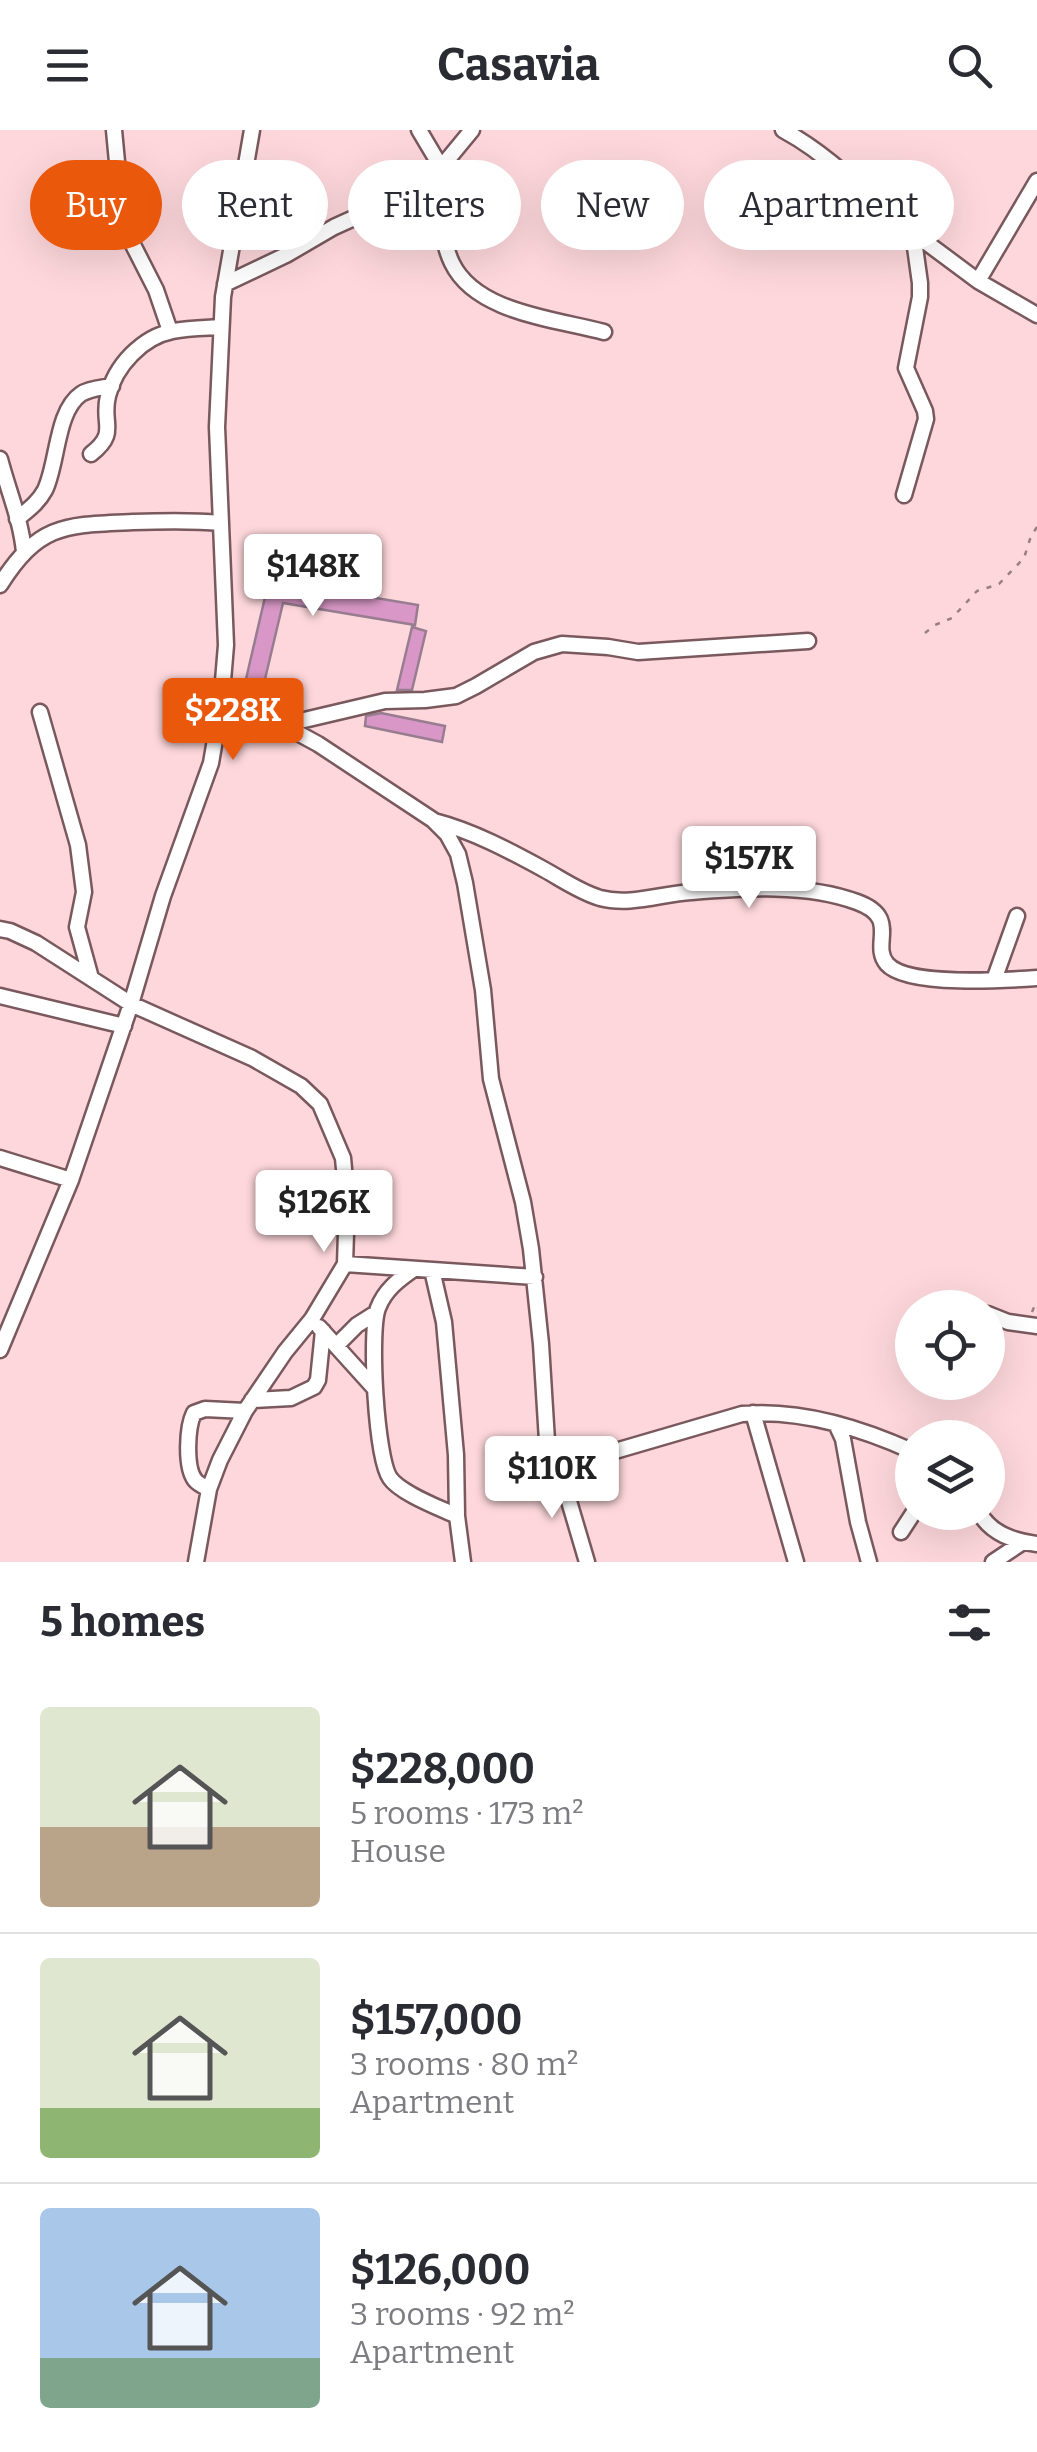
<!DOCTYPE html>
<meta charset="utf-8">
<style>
:root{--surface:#fff;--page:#f2f2f3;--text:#2b2b33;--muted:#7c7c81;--line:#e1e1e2;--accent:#ea580c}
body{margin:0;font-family:Bitter,serif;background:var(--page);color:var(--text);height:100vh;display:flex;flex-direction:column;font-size:38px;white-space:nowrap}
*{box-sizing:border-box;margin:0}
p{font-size:32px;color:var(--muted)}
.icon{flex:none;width:55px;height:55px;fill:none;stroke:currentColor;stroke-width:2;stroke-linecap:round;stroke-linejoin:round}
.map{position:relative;height:1432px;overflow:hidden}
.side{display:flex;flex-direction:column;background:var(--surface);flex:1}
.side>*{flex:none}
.banner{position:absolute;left:30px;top:30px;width:978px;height:90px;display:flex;gap:20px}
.tools{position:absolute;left:895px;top:1160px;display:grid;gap:20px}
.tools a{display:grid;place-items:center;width:110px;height:110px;border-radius:50%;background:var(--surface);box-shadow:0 10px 40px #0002;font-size:50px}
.price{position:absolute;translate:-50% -85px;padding:0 22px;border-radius:10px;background:#fff;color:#222;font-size:32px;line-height:65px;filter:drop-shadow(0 2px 5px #0008)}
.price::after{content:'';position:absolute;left:50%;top:60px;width:30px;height:22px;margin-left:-15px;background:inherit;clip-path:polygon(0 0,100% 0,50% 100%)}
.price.current{background:var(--accent);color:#fff}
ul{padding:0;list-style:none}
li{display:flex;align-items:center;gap:30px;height:250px;padding:0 40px}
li+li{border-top:2px solid var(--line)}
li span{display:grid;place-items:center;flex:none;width:280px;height:200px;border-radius:10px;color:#555}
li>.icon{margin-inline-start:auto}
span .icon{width:120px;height:120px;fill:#fffc;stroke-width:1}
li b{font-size:42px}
h2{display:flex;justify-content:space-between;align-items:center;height:120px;padding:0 40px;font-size:42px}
.tag{padding:0 35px;border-radius:45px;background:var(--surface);box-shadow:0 10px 40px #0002;font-size:35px;line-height:90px}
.tag.current{background:var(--accent);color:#fff}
header{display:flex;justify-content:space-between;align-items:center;height:130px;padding:0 40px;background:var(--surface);font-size:45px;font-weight:700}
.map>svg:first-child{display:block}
</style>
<header><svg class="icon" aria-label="menu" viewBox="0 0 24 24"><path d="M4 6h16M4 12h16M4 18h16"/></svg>Casavia<svg class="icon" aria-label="search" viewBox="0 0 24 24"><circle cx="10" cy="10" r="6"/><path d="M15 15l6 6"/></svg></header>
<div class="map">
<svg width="1037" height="1432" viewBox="0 0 1037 1432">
<rect width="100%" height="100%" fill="#fdd7db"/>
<!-- building -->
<path fill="#d897c6" stroke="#987d90" stroke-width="2.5" d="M269,450L418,475L415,495L283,473L261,566L243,562Z
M412,497L426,501L412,560H397Z
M381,583L445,596L442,612L365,596L366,586Z"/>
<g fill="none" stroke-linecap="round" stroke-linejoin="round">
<!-- minor casing -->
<g stroke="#79595d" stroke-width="19">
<path id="minor" d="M114,0L120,64L129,107L156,160L170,201
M419,0L441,37
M783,0C833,27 874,71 914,110H923L978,151L1037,185
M439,40C439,69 439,106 452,133C476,183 556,189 604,202
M978,151L1037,51
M225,154L286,125L334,97L398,68L439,40L472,0
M91,324C119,302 101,294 108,266C115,236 142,207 173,201C189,198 205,198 221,197
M0,329C8,360 21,390 24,422
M904,365L926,289L925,281L906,238L920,167V153L914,110
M17,389C28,380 38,373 45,360C58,333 56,281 81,264C90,258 102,258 112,256
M0,455C39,393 66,395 133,392C162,391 191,390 220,393
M221,575L283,595L318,614L433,690L447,704L458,724L465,753L483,860L491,949L523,1072L531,1119L541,1214L547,1311L566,1361L587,1432
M40,582L78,715L84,762L77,797L91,848
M283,595L385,571L425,570L456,566L476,556L534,522L562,514L608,517L638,522L808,511
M434,691C473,701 510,721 545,740C563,750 580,762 600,768C630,776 661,764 691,762C743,758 807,753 857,772C901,788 870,814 887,834C907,857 1008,850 1037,848
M0,799L10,801L36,813L131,874L252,928L301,956L320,974L343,1028L347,1071L345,1134L312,1189L285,1222L245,1281L220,1330L209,1359L196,1432
M994,850L1017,786
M0,866L124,896
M0,1028L71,1050
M345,1134L535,1147
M414,1139C398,1150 385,1160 378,1178C369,1201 376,1328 390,1348C400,1363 440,1378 457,1386
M432,1140L444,1192L456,1325L457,1386L463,1432
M958,1172L972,1178
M988,1184L1008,1192L1037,1196
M319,1197L375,1259
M337,1215L357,1195L376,1183
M0,1220L71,1050L131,874L163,766L211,633L221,575L226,515L217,297L223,167L252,0
M252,1270L291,1268L314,1257L318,1250L323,1201
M753,1283L796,1432
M836,1294L843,1309L858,1392L869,1432
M557,1338L742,1284C799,1279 861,1298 912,1321
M209,1359C205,1357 198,1354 195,1350C185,1337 187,1297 194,1283L205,1279L245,1281
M979,1382C991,1404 1014,1411 1037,1414
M901,1402L914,1382
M993,1432L1023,1412"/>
</g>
<!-- path -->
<path stroke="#997f81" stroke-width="2.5" stroke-dasharray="5 8" stroke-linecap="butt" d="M925,503L935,495L952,488L977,461L999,454L1024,428L1031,406L1037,397
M1032,1182L1037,1170"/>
<!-- minor -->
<use href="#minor" stroke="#fff" stroke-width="14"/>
</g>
</svg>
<div class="tools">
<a><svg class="icon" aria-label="locate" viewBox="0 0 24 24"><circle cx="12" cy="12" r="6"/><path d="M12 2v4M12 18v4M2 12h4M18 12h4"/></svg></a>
<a><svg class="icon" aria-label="layers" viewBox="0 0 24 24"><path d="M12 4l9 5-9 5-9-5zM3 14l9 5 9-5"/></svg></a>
</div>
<b class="price" style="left:313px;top:489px">$148K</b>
<b class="price current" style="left:233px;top:633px">$228K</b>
<b class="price" style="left:749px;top:781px">$157K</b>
<b class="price" style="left:324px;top:1125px">$126K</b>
<b class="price" style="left:552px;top:1391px">$110K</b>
<div class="banner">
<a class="tag current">Buy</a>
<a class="tag">Rent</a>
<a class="tag">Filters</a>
<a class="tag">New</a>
<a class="tag">Apartment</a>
</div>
</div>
<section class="side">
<h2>5 homes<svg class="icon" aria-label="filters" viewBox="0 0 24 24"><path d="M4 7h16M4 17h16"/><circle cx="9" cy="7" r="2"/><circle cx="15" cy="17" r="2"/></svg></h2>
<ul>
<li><span style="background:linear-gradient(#dfe7d0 60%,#b9a48a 0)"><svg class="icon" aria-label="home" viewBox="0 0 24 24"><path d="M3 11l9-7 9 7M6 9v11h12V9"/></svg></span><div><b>$228,000</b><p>5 rooms · 173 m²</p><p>House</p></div></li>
<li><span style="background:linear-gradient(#dfe7d0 75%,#8fb573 0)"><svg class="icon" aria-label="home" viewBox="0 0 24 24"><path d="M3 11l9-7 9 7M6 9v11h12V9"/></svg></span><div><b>$157,000</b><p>3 rooms · 80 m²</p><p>Apartment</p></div></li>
<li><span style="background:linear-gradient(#a9c7e8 75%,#7fa58c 0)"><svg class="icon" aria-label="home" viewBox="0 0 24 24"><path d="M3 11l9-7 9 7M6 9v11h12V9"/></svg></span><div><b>$126,000</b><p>3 rooms · 92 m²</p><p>Apartment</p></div></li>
</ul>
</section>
